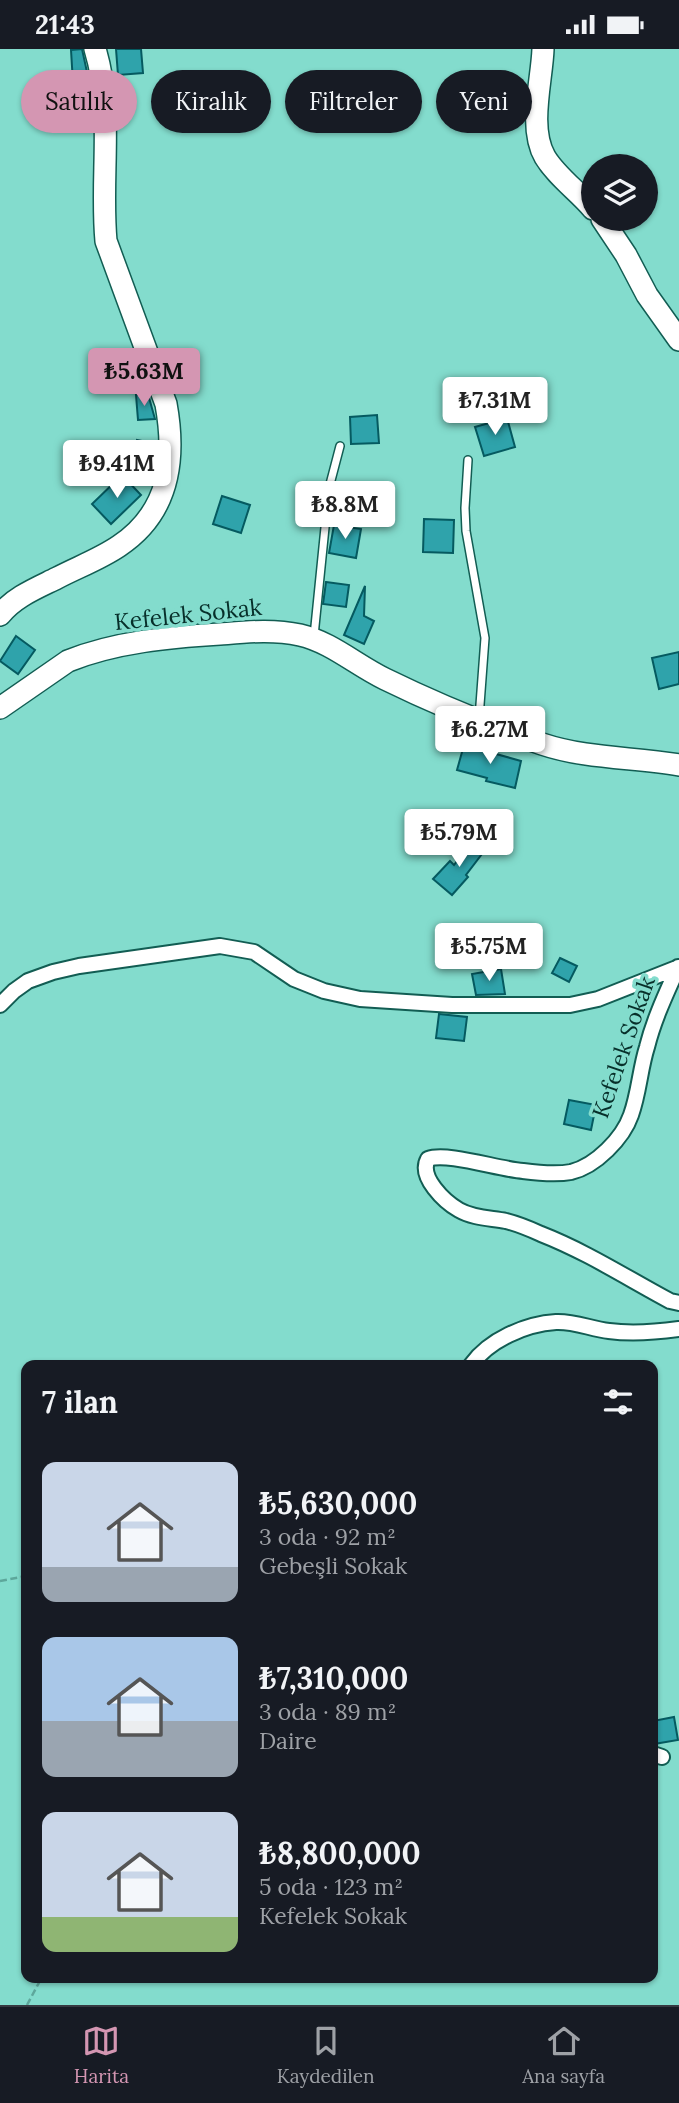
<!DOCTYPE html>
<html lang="tr">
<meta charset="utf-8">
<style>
:root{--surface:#171b24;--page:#242831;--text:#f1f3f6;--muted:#9ea1a6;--line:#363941;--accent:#d496b2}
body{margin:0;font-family:Lora,serif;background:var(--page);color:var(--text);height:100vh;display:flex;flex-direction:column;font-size:26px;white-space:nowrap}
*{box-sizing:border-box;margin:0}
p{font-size:23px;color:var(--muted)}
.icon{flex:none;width:38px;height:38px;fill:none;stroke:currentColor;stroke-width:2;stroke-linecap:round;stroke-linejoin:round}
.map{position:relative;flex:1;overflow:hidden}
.drawer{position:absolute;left:21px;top:1311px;width:637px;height:623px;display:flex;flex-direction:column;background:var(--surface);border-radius:14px;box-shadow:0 2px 5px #0004}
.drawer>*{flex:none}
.banner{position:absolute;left:21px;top:21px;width:637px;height:63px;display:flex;gap:14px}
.tools{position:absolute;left:581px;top:105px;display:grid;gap:14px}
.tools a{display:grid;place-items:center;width:77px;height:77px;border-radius:50%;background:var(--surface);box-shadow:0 2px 5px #0004;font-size:35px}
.price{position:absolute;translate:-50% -60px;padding:0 16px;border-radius:7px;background:#fff;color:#222;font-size:23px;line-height:46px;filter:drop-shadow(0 2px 4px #0008)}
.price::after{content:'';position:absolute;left:50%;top:42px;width:21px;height:16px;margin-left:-10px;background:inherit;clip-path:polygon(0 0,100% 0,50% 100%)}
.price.current{background:var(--accent);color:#111}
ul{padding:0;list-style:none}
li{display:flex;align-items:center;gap:21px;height:175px;padding:0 21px}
li span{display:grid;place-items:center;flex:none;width:196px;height:140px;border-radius:14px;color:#555}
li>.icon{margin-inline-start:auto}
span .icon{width:84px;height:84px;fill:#fffc;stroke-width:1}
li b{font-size:30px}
h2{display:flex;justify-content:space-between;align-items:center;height:84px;padding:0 21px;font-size:30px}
.pill{padding:0 24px;border-radius:32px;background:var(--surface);box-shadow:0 2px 5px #0004;font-size:24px;line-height:63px}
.pill.current{background:var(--accent);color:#111}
.status{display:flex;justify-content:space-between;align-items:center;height:49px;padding:0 35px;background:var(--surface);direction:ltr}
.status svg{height:19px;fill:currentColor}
.dock{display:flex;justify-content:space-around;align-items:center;height:98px;border-top:2px solid var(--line);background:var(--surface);font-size:19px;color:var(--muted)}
.dock a{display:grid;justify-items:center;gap:4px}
.dock .current{color:var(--accent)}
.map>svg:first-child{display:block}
</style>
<div class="status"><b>21:43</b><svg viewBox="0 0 49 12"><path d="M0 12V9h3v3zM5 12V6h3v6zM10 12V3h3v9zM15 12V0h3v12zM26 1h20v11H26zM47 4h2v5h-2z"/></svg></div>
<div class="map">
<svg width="679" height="1956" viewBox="0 0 679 1956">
<rect width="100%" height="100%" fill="#83dccd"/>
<!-- building -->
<path fill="#2fa3ab" stroke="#055a60" stroke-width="2" d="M82,0L87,23L81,57L66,55L69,33L73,34L71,1Z
M116,0H141L143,24L118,26Z
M148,345L155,370L138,371L136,346Z
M377,366L379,394L351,395L350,368Z
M507,369L515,398L484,407L475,378Z
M137,391L157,395L153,419L131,415Z
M122,426L141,446L111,475L92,455Z
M222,447L250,456L241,484L213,475Z
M424,470L454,471L453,504L423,503Z
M334,476L361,480L356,509L329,504Z
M326,533L349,536L346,558L323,555Z
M365,537L364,567L374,572L364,595L344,586Z
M16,587L35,601L18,625L0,612Z
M679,603V635L659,640L652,609Z
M464,696L521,712L515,739L486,732L487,729L457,721Z
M472,792L485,801L466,826L468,828L452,846L433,830L450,812L454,816Z
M560,909L577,917L569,933L552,924Z
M501,920L505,945L476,946L472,925Z
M439,965L467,968L464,992L436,989Z
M569,1051L596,1056L591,1081L564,1075Z
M674,1668L678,1691L654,1695L653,1672Z"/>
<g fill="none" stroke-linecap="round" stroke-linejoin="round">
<!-- lane casing -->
<g stroke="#125d53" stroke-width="10">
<path id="lane" d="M468,411L465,459L466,482L485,589L479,669
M314,587L329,439L340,397"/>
</g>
<!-- street casing -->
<g stroke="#125d53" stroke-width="18">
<path id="street" d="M678,918C666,945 654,970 647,998C640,1020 639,1044 631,1066C623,1089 596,1117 571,1123C555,1126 538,1124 523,1122C498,1120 447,1103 428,1110C418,1128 445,1153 459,1161C473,1169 490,1169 506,1172C518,1175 530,1180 541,1185C587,1203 627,1229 670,1252L679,1254
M0,956L14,942L28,932L53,923L79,917L220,897L254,903L294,930L324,942L360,950L452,956H570L598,950L679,918
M471,1316C489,1291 525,1275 556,1273C574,1272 591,1280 609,1282C631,1285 657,1283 679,1280
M653,1705L662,1708"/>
</g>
<!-- secondary casing -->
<g stroke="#125d53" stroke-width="24">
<path id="secondary" d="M543,0C542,31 528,79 545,108C557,128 578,142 593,160
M602,170L626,206L647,246L679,291
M0,566C14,548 37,539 57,529C78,518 100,510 119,497C170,463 176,410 166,355L106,192C100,128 114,62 95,0
M0,659L68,612C115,593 170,588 220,585C246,583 273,580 300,586C331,593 356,616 385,630C434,654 490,677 542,695C587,710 633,708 679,716"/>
</g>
<!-- path -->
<path stroke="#5da79b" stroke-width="2.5" stroke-dasharray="7 3.5" stroke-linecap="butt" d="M0,1532L26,1527
M27,1956L42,1928"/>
<!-- lane -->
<use href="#lane" stroke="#fff" stroke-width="7"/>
<!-- street -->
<use href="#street" stroke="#fff" stroke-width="14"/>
<!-- secondary -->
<use href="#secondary" stroke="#fff" stroke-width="21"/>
</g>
<g text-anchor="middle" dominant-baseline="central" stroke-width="7" stroke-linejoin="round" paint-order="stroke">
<!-- street labels -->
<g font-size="23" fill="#072f2a" stroke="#83dccd">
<text transform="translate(188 565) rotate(-6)">Kefelek Sokak</text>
<text transform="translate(623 998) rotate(-71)">Kefelek Sokak</text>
</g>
</g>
</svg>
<div class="tools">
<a><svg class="icon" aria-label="layers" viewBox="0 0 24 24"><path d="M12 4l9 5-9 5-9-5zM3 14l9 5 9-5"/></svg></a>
</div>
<b class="price current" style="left:144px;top:359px">₺5.63M</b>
<b class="price" style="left:495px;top:388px">₺7.31M</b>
<b class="price" style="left:117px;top:451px">₺9.41M</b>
<b class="price" style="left:345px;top:492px">₺8.8M</b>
<b class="price" style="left:490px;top:717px">₺6.27M</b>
<b class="price" style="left:459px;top:820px">₺5.79M</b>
<b class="price" style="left:489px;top:934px">₺5.75M</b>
<div class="banner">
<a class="pill current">Satılık</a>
<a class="pill">Kiralık</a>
<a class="pill">Filtreler</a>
<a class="pill">Yeni</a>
</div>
<section class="drawer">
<h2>7 ilan<svg class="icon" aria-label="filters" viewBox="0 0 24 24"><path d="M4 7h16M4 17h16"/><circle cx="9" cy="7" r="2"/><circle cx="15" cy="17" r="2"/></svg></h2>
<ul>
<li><span style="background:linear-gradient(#c9d6e8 75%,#9aa5b1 0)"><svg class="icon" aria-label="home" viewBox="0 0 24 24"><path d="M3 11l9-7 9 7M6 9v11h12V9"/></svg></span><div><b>₺5,630,000</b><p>3 oda · 92 m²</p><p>Gebeşli Sokak</p></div></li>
<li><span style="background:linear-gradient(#a9c7e8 60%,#9aa5b1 0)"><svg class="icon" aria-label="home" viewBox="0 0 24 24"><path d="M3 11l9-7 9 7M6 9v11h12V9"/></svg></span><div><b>₺7,310,000</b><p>3 oda · 89 m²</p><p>Daire</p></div></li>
<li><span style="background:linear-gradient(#c9d6e8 75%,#8fb573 0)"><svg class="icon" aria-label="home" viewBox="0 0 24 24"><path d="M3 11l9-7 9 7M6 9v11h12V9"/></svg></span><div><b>₺8,800,000</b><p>5 oda · 123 m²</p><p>Kefelek Sokak</p></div></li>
</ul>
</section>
</div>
<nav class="dock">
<a class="current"><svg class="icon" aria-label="map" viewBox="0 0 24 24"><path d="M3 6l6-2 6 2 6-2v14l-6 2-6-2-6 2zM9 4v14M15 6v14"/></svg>Harita</a>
<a><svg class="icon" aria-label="saved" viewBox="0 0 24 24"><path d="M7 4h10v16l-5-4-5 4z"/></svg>Kaydedilen</a>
<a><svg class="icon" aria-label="home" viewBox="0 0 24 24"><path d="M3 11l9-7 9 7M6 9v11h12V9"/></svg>Ana sayfa</a>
</nav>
